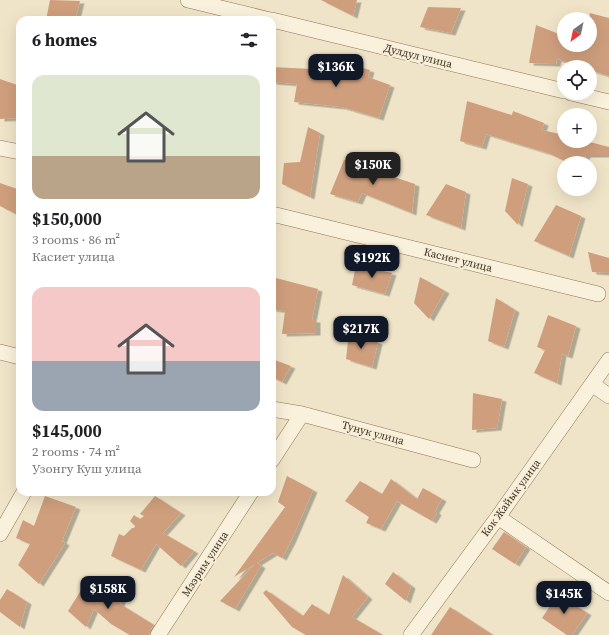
<!DOCTYPE html>
<meta charset="utf-8">
<style>
:root{--surface:#fff;--page:#f6f6f6;--text:#202124;--muted:#757577;--accent:#111827}
body{margin:0;font-family:"Source Serif 4",serif;background:var(--page);color:var(--text);height:100vh;display:flex;flex-direction:column;font-size:15px;white-space:nowrap}
*{box-sizing:border-box;margin:0}
p{font-size:13px;color:var(--muted)}
.icon{flex:none;width:22px;height:22px;fill:none;stroke:currentColor;stroke-width:2;stroke-linecap:round;stroke-linejoin:round}
.map{position:relative;flex:1;overflow:hidden}
.drawer{position:absolute;left:16px;top:16px;width:260px;height:480px;display:flex;flex-direction:column;background:var(--surface);border-radius:12px;box-shadow:0 4px 16px #0002}
.drawer>*{flex:none}
.needle{width:26px;rotate:213deg}
.buttons{position:absolute;left:557px;top:12px;display:grid;gap:8px}
.buttons a{display:grid;place-items:center;width:40px;height:40px;border-radius:50%;background:var(--surface);box-shadow:0 4px 16px #0002;font-size:20px}
.price{position:absolute;translate:-50% -34px;padding:0 9px;border-radius:8px;background:var(--accent);color:#fff;font-size:13px;line-height:26px;filter:drop-shadow(0 1px 2px #0008)}
.price::after{content:'';position:absolute;left:50%;top:24px;width:12px;height:9px;margin-left:-6px;background:inherit;clip-path:polygon(0 0,100% 0,50% 100%)}
.price.selected{background:#222;color:#fff}
ul{padding:0;list-style:none}
li{display:grid;align-content:center;gap:8px;height:212px;padding:0 16px}
li span{display:grid;place-items:center;height:124px;border-radius:12px;color:#555}
li>.icon{margin-inline-start:auto}
span .icon{width:72px;height:72px;fill:#fffc;stroke-width:1}
li b{font-size:17px}
h2{display:flex;justify-content:space-between;align-items:center;height:48px;padding:0 16px;font-size:17px}
.map>svg:first-child{display:block}
</style>
<div class="map">
<svg width="609" height="635" viewBox="0 0 609 635">
<defs>
<filter id="shadow"><feDropShadow dx="4.5" dy="2.5" stdDeviation="0" flood-color="#0004"/></filter>
</defs>
<rect width="100%" height="100%" fill="#f0e4c8"/>
<!-- building -->
<path fill="#cf9f7d" filter="url(#shadow)" d="M50,0L80,1L75,20H46Z
M321,0H357L353,16Z
M428,7L461,8L451,33L420,27Z
M590,13L609,18V76L590,70V67H582L557,59L556,64L529,63L536,25L564,36V45H590V19H589Z
M352,65L370,70L368,77L390,85L379,118L342,107L294,102L297,84L272,82V67L351,71Z
M0,79L20,86V118L0,119Z
M467,101L512,115L513,111L544,123L542,130L564,135V141H586L609,147V155H586L583,163H569L548,153L486,134L482,147L460,141Z
M308,127L320,133L310,197L282,184L284,163L300,162Z
M344,160L375,166L373,170L415,184L412,213L362,193L358,202L330,194Z
M512,178L528,184L518,225L505,211Z
M0,183L20,190V216L0,206Z
M446,184L466,192L461,228L426,215Z
M556,205L581,216L569,256L534,241Z
M588,252L609,258V273L592,272Z
M356,265L392,273L385,294L352,285Z
M272,277L318,289L312,320H316V333L282,334L285,311L272,309Z
M420,277L445,291L429,319L414,303Z
M496,298L515,310L504,347L488,341Z
M548,315L576,326L568,356L562,354L557,383L534,373L545,350L537,347Z
M349,332L378,342L372,367L346,359Z
M272,359L291,366L282,382L272,377Z
M473,393L502,399L497,428L472,430Z
M287,476L313,490L291,541L282,558L273,553L257,563L261,566L235,609L220,601L255,564L234,577L285,507L278,502Z
M391,479L417,499L423,488L442,499L435,511L437,513L432,521L397,501L381,529L366,523L369,517L345,501L360,481L382,494Z
M45,496L76,507L62,541L65,543L39,584L18,565L30,544L16,538L23,520L34,526Z
M155,496L181,513L163,533L194,551L181,566L156,544L141,570L111,556L119,534L124,536L132,528H134L135,526L130,521L134,515L140,519L144,516L140,514Z
M504,532L526,547L515,564L492,549Z
M393,572L411,586L406,601L385,584Z
M343,575L368,597L352,617L383,635H306L292,627L263,593L266,590L303,616L312,604L329,615Z
M88,579L122,598L120,604L154,625L150,630L149,635H130L111,624L94,609L86,627L68,611Z
M7,589L27,602L20,627L0,612V600Z
M558,594L587,613L572,635H567L542,618Z
M450,607L493,635H431Z"/>
<g fill="none" stroke-linecap="round" stroke-linejoin="round">
<!-- minor casing -->
<g stroke="#8d765c" stroke-width="16">
<path id="minor" d="M188,0L270,20
M272,20L564,91
M571,93L609,102
M0,148L20,152
M272,214L598,294
M0,352L20,357
M592,384L609,396
M272,409L302,414L473,460
M272,460L302,414
M498,517L609,593
M0,534L24,492
M158,635L251,492
M411,635L498,517L609,360"/>
</g>
<!-- minor -->
<use href="#minor" stroke="#faf1dc" stroke-width="15"/>
</g>
<g text-anchor="middle" dominant-baseline="central" stroke-width="4" stroke-linejoin="round" paint-order="stroke">
<!-- street labels -->
<g font-size="11" fill="#3d2e20" stroke="#f7eed8">
<text transform="translate(418 56) rotate(14)">Дулдул улица</text>
<text transform="translate(458 260) rotate(14)">Касиет улица</text>
<text transform="translate(373 433) rotate(15)">Тунук улица</text>
<text transform="translate(511 498) rotate(-54)">Кок Жайык улица</text>
<text transform="translate(205 564) rotate(-57)">Мээрим улица</text>
</g>
</g>
</svg>
<div class="buttons">
<a><svg class="needle" viewBox="-14 -14 28 28"><path d="M0-13l5 13h-10z" fill="#e53935"/><path d="M0 13l5-13h-10z" fill="#757577"/></svg></a>
<a><svg class="icon" aria-label="locate" viewBox="0 0 24 24"><circle cx="12" cy="12" r="6"/><path d="M12 2v4M12 18v4M2 12h4M18 12h4"/></svg></a>
<a>+</a>
<a>−</a>
</div>
<b class="price" style="left:336px;top:88px">$136K</b>
<b class="price selected" style="left:373px;top:186px">$150K</b>
<b class="price" style="left:372px;top:279px">$192K</b>
<b class="price" style="left:361px;top:350px">$217K</b>
<b class="price" style="left:108px;top:610px">$158K</b>
<b class="price" style="left:564px;top:615px">$145K</b>
<section class="drawer">
<h2>6 homes<svg class="icon" aria-label="filters" viewBox="0 0 24 24"><path d="M4 7h16M4 17h16"/><circle cx="9" cy="7" r="2"/><circle cx="15" cy="17" r="2"/></svg></h2>
<ul>
<li><span style="background:linear-gradient(#dfe7d0 65%,#b9a48a 0)"><svg class="icon" aria-label="home" viewBox="0 0 24 24"><path d="M3 11l9-7 9 7M6 9v11h12V9"/></svg></span><div><b>$150,000</b><p>3 rooms · 86 m²</p><p>Касиет улица</p></div></li>
<li><span style="background:linear-gradient(#f6c9c9 60%,#9aa5b1 0)"><svg class="icon" aria-label="home" viewBox="0 0 24 24"><path d="M3 11l9-7 9 7M6 9v11h12V9"/></svg></span><div><b>$145,000</b><p>2 rooms · 74 m²</p><p>Узонгу Куш улица</p></div></li>
</ul>
</section>
</div>
